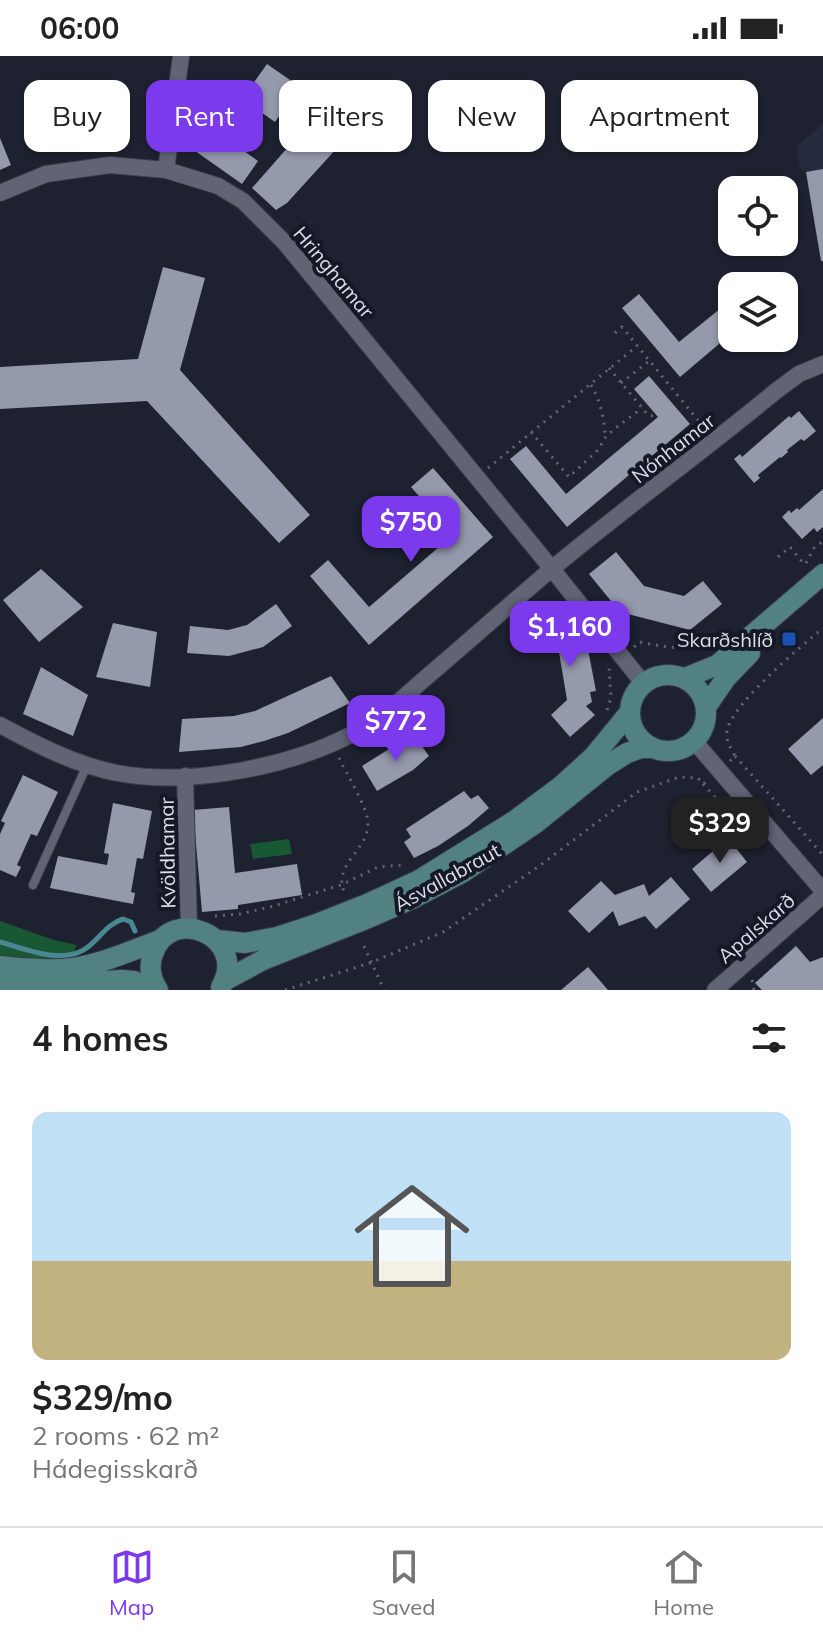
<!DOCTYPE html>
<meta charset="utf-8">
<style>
:root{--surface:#fff;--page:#f6f6f6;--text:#222;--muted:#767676;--line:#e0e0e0;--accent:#7c3aed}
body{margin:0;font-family:Mulish,sans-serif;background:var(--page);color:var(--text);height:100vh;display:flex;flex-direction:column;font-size:30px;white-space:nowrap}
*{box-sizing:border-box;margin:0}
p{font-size:26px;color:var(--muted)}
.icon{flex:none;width:44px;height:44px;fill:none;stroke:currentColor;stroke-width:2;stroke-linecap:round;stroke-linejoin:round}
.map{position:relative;height:934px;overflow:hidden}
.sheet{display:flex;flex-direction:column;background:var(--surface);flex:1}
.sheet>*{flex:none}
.guide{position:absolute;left:24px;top:24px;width:776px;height:72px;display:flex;gap:16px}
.tools{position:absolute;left:718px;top:120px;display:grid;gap:16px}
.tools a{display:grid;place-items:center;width:80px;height:80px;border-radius:16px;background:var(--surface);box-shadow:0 2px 6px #0004;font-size:40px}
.price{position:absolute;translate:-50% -68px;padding:0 18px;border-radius:16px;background:var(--accent);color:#fff;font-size:26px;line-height:52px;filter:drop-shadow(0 2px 4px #0008)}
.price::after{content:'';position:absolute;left:50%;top:48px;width:24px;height:18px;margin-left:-12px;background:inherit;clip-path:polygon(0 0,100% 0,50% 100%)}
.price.on{background:#222;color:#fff}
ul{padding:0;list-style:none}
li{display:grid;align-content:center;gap:16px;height:424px;padding:0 32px}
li+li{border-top:2px solid var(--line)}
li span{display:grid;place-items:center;height:248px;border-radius:16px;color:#555}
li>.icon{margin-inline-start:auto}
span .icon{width:144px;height:144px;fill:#fffc;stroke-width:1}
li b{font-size:34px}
h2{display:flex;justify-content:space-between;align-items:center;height:96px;padding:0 32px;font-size:34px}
.pill{padding:0 28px;border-radius:16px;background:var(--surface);box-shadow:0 2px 6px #0004;font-size:28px;line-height:72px}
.pill.on{background:var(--accent);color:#fff}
.status{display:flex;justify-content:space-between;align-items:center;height:56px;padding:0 40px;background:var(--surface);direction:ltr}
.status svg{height:22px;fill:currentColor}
.dock{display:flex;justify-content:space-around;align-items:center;height:112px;border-top:2px solid var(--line);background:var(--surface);font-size:22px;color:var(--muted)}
.dock a{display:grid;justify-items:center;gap:4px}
.dock .on{color:var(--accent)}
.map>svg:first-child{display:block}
</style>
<div class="status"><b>06:00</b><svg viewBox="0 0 49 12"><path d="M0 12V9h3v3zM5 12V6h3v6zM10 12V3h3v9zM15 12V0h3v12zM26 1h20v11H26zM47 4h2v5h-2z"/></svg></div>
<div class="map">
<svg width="823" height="934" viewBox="0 0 823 934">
<rect width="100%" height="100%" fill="#1e212f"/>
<!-- built -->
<path fill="#262a3e" d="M823,67V209L822,210L806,117L800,112L797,91Z"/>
<!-- green -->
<path fill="#195835" d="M289,783L292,798L253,803L250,788Z
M0,865L54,884L77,889L53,934H0Z"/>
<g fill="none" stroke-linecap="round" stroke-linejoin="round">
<!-- stream -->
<path stroke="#4a8792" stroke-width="5" d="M0,886C26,893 64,910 88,891C101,881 107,868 123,863L131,866L135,875"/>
</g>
<!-- building -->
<path fill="#9599ac" d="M267,8L300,31L275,66L242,43Z
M336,50L357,70L287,147L276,154L252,132L297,81L307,80Z
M202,65L258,105L242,128L188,90Z
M0,82L11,109L0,114Z
M823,113V205H821L806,116Z
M163,211L205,222L180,314L310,459L279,487L147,345L0,353V311L138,303Z
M639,238L679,286L726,248L732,255V277L680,321L622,252Z
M649,320L690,368L567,471L510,403L526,390L566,438L658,361L634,333Z
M799,355L816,375L804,385L801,383L787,394L788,396L781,402L780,401L758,419L760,422L754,427L734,403L740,398L742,401L789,360L791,362Z
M433,412L493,481L369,589L310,520L328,504L369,551L453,479L411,431Z
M823,433V471L817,476L814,472L802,483L782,461L789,454L791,457L797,452L799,454Z
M616,496L644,530L684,540L703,525L722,548L690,574L620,556L589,518Z
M41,513L83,551L39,586L3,544Z
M276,548L292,570L263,591L229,600L187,597L190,570L228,574L247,569Z
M551,550H560L579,573L574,577L579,583L580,589L587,588L596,635L590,636L592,646L586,650L595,659L570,681L551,659L567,644L559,596L533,566Z
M113,567L157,576L150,631L96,621Z
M41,611L88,639L73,680L23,658Z
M331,620L350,647L288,677L264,685L241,691L179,696L182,663L234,660L255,655Z
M823,662V709L811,719L788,693Z
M413,678L429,700L413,714L377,735L362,710Z
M23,719L58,736L37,780L31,778L17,809L21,811L16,821L0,814V778L5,767L1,765Z
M464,735L471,743L478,739L489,752L468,770L438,790L414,802L404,786L411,781L406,773Z
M113,747L152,755L143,803L137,802L131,836L135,837L133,848L50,832L58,800L107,809L109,798L104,797Z
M229,751L235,817L297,808L302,839L238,849V853L202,856L193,754Z
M728,782L747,806L711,836L692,813Z
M671,821L690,843L656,873L645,860L619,870L613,855L589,877L568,855L601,825L615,839L644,828L649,840Z
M796,890L810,906L823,901V934H762L755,927Z
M588,911L608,934H561Z"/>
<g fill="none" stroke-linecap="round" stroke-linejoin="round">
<!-- lane casing -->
<g stroke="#3b3d49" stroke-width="10">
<path id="lane" d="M33,829L87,709"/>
</g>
<!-- street casing -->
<g stroke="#3b3d49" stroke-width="18">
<path id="street" d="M166,114L181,0
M0,137L46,118L110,109L166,114L218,130L243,145L285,187L552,513L643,627
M0,669C37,689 76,709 117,717C192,731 298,710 363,672C387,658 408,637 429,619C469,585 508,550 548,516C622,454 701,397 776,335L799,318L823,308
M694,685L823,835
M185,720L189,872
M715,934L823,839"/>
</g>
<!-- secondary casing -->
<g stroke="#3b3d49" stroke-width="22">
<path id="secondary" d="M630 657a38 38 0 1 1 76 0a38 38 0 1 1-76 0Z
M685,622L717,609L724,603L823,518
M706,651L726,622L750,597
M217,884L245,887L277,881L314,869L367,848L419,824L514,765L561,730L593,701L629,657
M0,910C21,913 42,914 63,913C96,911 130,895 160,884
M0,925L33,929L122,924L134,925L151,934
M224,925L263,904L366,863L414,842L462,817L536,767L608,709L627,697L641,692H652
M158,934C151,923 148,911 153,898C171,846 250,882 221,931"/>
</g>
<!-- path -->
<path stroke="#646773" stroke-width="3" stroke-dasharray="2 6" stroke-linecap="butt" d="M615,277L622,271L705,373
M609,312L648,359L654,360
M621,327L649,305
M591,329C600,344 605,364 605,382
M531,376L569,421L598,394L605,382L613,374L642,352
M488,412L637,290
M778,501L790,491L804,508
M806,507L814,492L823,485
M634,591L640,586C676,593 696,598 727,574
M607,654L611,642L609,611
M735,700L823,799
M339,702C346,717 368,752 368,767C369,794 333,807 344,836
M730,705L735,700C730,691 724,682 728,671C738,643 799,592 823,572
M703,728L755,784
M215,860L240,858L270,851L341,829L378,811L403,809
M364,890L384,934
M752,924L754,934
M285,934L370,907L443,876L538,811L637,736L679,721L698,722L703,728L706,726"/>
<!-- lane -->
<use href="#lane" stroke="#616475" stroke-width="8"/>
<!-- street -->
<use href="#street" stroke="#616475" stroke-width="16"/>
<!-- secondary -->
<use href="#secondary" stroke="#518281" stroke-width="20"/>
</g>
<!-- markers -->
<rect fill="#1a4fb4" stroke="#151825" stroke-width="3" x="781" y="575" width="16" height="16" rx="4"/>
<g text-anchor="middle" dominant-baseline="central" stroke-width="8" stroke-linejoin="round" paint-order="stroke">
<!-- street labels -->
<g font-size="20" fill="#dcdfe8" stroke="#151825">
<text transform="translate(334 216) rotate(50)">Hringhamar</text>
<text transform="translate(673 392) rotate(-38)">Nónhamar</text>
<text transform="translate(167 797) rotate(-91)">Kvöldhamar</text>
<text transform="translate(447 821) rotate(-29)">Ásvallabraut</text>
<text transform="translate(756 872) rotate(-41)">Apalskarð</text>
</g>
<!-- poi labels -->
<g font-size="20" fill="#dcdfe8" stroke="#151825" text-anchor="end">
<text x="773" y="583">Skarðshlíð</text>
</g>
</g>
</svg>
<div class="tools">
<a><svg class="icon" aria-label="locate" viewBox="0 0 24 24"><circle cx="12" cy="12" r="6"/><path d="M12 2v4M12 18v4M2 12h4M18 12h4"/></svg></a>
<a><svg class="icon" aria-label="layers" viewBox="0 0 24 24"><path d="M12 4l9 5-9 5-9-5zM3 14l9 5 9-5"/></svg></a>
</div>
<b class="price" style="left:411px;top:508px">$750</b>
<b class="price" style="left:570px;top:613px">$1,160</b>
<b class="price" style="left:396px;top:707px">$772</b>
<b class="price on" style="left:720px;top:809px">$329</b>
<div class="guide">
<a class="pill">Buy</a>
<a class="pill on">Rent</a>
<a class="pill">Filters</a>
<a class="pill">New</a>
<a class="pill">Apartment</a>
</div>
</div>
<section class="sheet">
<h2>4 homes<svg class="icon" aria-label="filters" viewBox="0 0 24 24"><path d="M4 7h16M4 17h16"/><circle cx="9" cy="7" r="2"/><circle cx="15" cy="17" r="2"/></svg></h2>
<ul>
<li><span style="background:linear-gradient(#bfe0f5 60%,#c2b280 0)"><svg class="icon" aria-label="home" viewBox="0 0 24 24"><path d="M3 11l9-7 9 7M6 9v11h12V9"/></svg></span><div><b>$329/mo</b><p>2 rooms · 62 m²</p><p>Hádegisskarð</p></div></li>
</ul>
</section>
<nav class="dock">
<a class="on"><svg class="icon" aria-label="map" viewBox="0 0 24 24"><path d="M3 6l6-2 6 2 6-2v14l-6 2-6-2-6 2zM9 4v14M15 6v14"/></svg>Map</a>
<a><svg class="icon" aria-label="saved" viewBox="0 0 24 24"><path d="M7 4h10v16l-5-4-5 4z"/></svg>Saved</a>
<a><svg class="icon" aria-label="home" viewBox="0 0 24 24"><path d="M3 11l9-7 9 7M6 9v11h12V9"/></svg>Home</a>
</nav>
